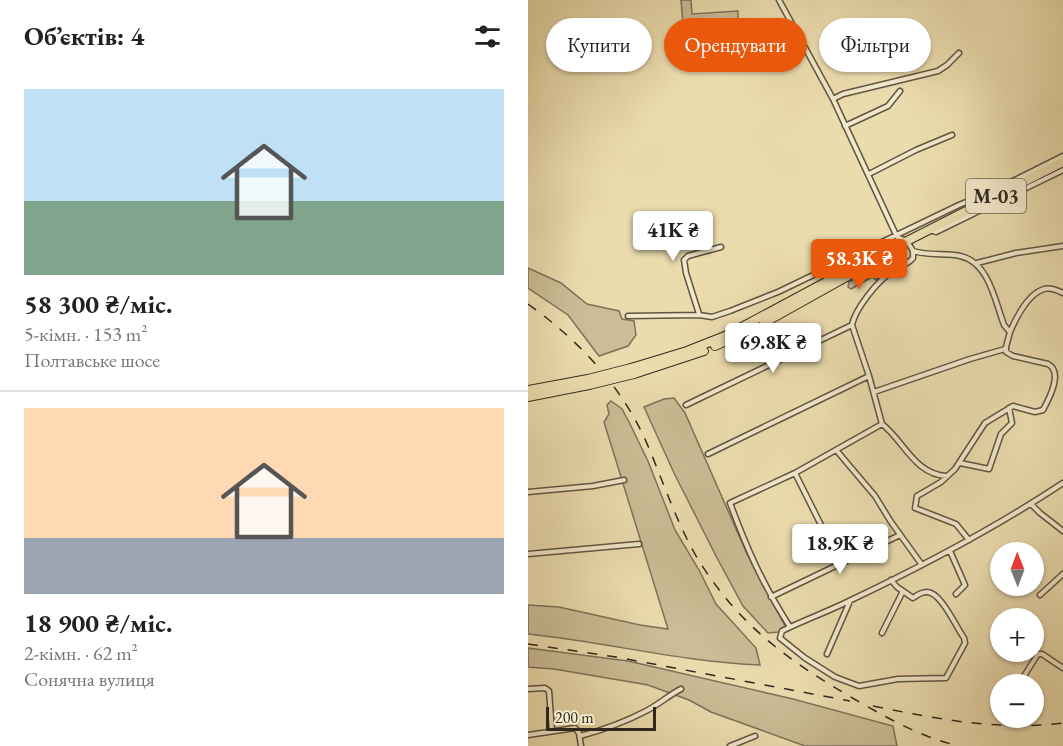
<!DOCTYPE html>
<html lang="uk">
<meta charset="utf-8">
<style>
:root{--surface:#fff;--page:#f6f6f6;--text:#222;--muted:#767676;--line:#e0e0e0;--accent:#ea580c}
body{margin:0;font-family:"EB Garamond",serif;background:var(--page);color:var(--text);height:100vh;display:flex;flex-direction:column;font-size:22px;white-space:nowrap}
*{box-sizing:border-box;margin:0}
p{font-size:20px;color:var(--muted)}
.icon{flex:none;width:33px;height:33px;fill:none;stroke:currentColor;stroke-width:2;stroke-linecap:round;stroke-linejoin:round}
.map{position:relative;flex:1;overflow:hidden}
.sheet{display:flex;flex-direction:column;background:var(--surface);width:528px}
.sheet>*{flex:none}
.guide{position:absolute;left:18px;top:18px;width:426px;height:54px;display:flex;gap:12px}
.needle{width:39px;rotate:359deg}
.fabs{position:absolute;left:462px;top:542px;display:grid;gap:12px}
.fabs a{display:grid;place-items:center;width:54px;height:54px;border-radius:50%;background:var(--surface);box-shadow:0 2px 4px #0004;font-size:30px}
.scale{position:absolute;left:18px;bottom:15px;width:110px;box-sizing:border-box;padding-left:6px;border:3px solid #30281e;border-top:0;font-size:16px;line-height:21px;white-space:nowrap;color:#30281e;-webkit-text-stroke:4px #f2e8ca;paint-order:stroke}
.price{position:absolute;translate:-50% -51px;padding:0 14px;border-radius:6px;background:#fff;color:#222;font-size:20px;line-height:39px;filter:drop-shadow(0 2px 3px #0008)}
.price::after{content:'';position:absolute;left:50%;top:36px;width:18px;height:14px;margin-left:-9px;background:inherit;clip-path:polygon(0 0,100% 0,50% 100%)}
.price.active{background:var(--accent);color:#fff}
ul{padding:0;list-style:none}
li{display:grid;align-content:center;gap:12px;height:318px;padding:0 24px}
li+li{border-top:2px solid var(--line)}
li span{display:grid;place-items:center;height:186px;border-radius:0px;color:#555}
li>.icon{margin-inline-start:auto}
span .icon{width:108px;height:108px;fill:#fffc;stroke-width:1}
li b{font-size:26px}
h2{display:flex;justify-content:space-between;align-items:center;height:72px;padding:0 24px;font-size:26px}
.chip{padding:0 21px;border-radius:27px;background:var(--surface);box-shadow:0 2px 4px #0004;font-size:21px;line-height:54px}
.chip.active{background:var(--accent);color:#fff}
main{display:flex;flex:1;min-height:0}
.map>svg:first-child{display:block}
</style>
<main>
<section class="sheet">
<h2>Об’єктів: 4<svg class="icon" aria-label="filters" viewBox="0 0 24 24"><path d="M4 7h16M4 17h16"/><circle cx="9" cy="7" r="2"/><circle cx="15" cy="17" r="2"/></svg></h2>
<ul>
<li><span style="background:linear-gradient(#bfe0f5 60%,#7fa58c 0)"><svg class="icon" aria-label="home" viewBox="0 0 24 24"><path d="M3 11l9-7 9 7M6 9v11h12V9"/></svg></span><div><b>58 300 ₴/міс.</b><p>5-кімн. · 153 m²</p><p>Полтавське шосе</p></div></li>
<li><span style="background:linear-gradient(#ffd9b3 70%,#9aa5b1 0)"><svg class="icon" aria-label="home" viewBox="0 0 24 24"><path d="M3 11l9-7 9 7M6 9v11h12V9"/></svg></span><div><b>18 900 ₴/міс.</b><p>2-кімн. · 62 m²</p><p>Сонячна вулиця</p></div></li>
</ul>
</section>
<div class="map">
<svg width="535" height="746" viewBox="0 0 535 746">
<rect width="100%" height="100%" fill="#ebdcae"/>
<filter id="stains"><feTurbulence type="fractalNoise" baseFrequency=".00333" numOctaves="4"/><feColorMatrix values="0 0 0 0 .2 0 0 0 0 .09 0 0 0 0 .02 0 0 0 .5 -.17"/></filter>
<radialGradient id="worn" r=".72"><stop offset=".6" stop-color="#630" stop-opacity="0"/><stop offset="1" stop-color="#630" stop-opacity=".3"/></radialGradient>
<!-- green -->
<path fill="#cbbd96" stroke="#7e725a" stroke-width="1.5" d="M153,0H163L164,14L210,11V21L155,25Z
M0,268L33,283L59,304L91,311L94,319L106,321L108,335L100,346L71,356L40,315L0,288Z
M355,271L357,272L348,280L344,277L323,289L320,287L321,282L341,272Z
M146,398L157,413L219,554L257,626L251,632L240,633L215,606L189,558L146,473L116,407L136,399Z
M83,401L94,409L101,422L120,461L147,530L171,570L188,604L228,648L232,665C154,662 78,642 0,634V605L31,607L112,625L140,629L76,422L81,414L79,405Z
M0,648L100,661L265,699L365,726L369,746H277L183,712L161,700L120,685L26,669L0,667Z"/>
<g fill="none" stroke-linecap="round" stroke-linejoin="round">
<!-- street casing -->
<g stroke="#5f5542" stroke-width="7">
<path id="street" d="M251,0L305,99L369,237
M305,99L315,94L410,71L419,65L431,53
M317,126L360,106L372,91
M341,174L388,150L424,135
M401,230L408,232L535,170
M369,237L379,241L385,251C401,256 417,253 432,256C461,262 467,301 476,325L482,332L478,347V352L485,356L520,364C535,372 522,397 515,410L507,412L485,406L457,423L427,469L413,482L389,496L387,508L428,524L441,540
M449,263L488,253L535,246
M336,270H365
M171,314L158,273L156,260L160,256L193,247
M100,316L171,315L184,317L202,311L250,292L431,205L469,189L535,156
M324,325L341,376L354,424
M324,325C327,309 350,280 365,271C371,267 376,265 382,261L385,258V251
M482,332C488,318 500,294 516,289C522,287 529,290 535,293
M346,392L442,359L477,349
M158,405L324,325
M354,424C376,441 387,475 419,476
M309,451L347,496L363,522L394,565
M180,454L341,376
M432,463L461,469L473,434L484,423L481,408
M267,473L312,563
M0,492L65,486L96,480
M503,504L512,513L535,531
M422,551L437,585L428,594
M0,554L111,544
M363,580L369,587L385,598C389,595 394,592 399,592C413,592 428,627 436,638L437,643L418,678L370,679L331,686L307,677L277,658L252,638L254,631C276,620 299,612 321,601C395,566 467,528 535,483
M512,595L535,574
M243,597L372,535
M262,627C235,585 219,549 202,503L267,473L354,424
M354,633L375,591
M299,654L322,601
M491,684L510,654H514L535,668
M0,689L17,688L21,691L24,731
M0,735L47,728L51,733L53,746
M52,736C75,730 97,722 118,711C130,705 141,695 153,689
M202,746L227,736"/>
</g>
<!-- highway casing -->
<g stroke="#30281e" stroke-width="10">
<path id="highway" d="M236,323L372,247
M187,346L225,329
M103,368L159,351L197,336L367,245L379,241L535,162
M106,374L176,351
M0,390L60,379
M0,397L61,385"/>
</g>
<!-- street -->
<use href="#street" stroke="#f2e8ca" stroke-width="4"/>
<!-- highway -->
<use href="#highway" stroke="#ebdcae" stroke-width="8"/>
<!-- rail -->
<path stroke="#30281e" stroke-width="1.5" stroke-dasharray="10 10" stroke-linecap="butt" d="M0,304C50,340 91,383 117,439C134,478 147,519 168,556C210,625 259,660 328,700C361,719 393,737 431,746
M0,644L88,657L322,701
M345,706C410,719 469,731 535,723"/>
<!-- highway-bridge casing -->
<g stroke="#30281e" stroke-width="10" stroke-linecap="butt">
<path id="highway-bridge" d="M60,379L103,368
M61,385L106,374"/>
</g>
<!-- highway-bridge -->
<use href="#highway-bridge" stroke="#ebdcae" stroke-width="8"/>
</g>
<g text-anchor="middle" dominant-baseline="central" stroke-width="6" stroke-linejoin="round" paint-order="stroke">
<!-- shield labels -->
<rect fill="#f2e8ca" stroke="#6a6252" stroke-width="1.5" x="438" y="179" width="60" height="34" rx="4.5"/>
<g font-size="20" font-weight="bold" fill="#30281e">
<text x="468" y="196">М-03</text>
</g>
</g>
<rect width="100%" height="100%" filter="url(#stains)"/>
<rect width="100%" height="100%" fill="url(#worn)"/>
</svg>
<div class="fabs">
<a><svg class="needle" viewBox="-14 -14 28 28"><path d="M0-13l5 13h-10z" fill="#e53935"/><path d="M0 13l5-13h-10z" fill="#767676"/></svg></a>
<a>+</a>
<a>−</a>
</div>
<div class="scale">200 m</div>
<b class="price" style="left:145px;top:262px">41K ₴</b>
<b class="price active" style="left:331px;top:290px">58.3K ₴</b>
<b class="price" style="left:245px;top:374px">69.8K ₴</b>
<b class="price" style="left:312px;top:575px">18.9K ₴</b>
<div class="guide">
<a class="chip">Купити</a>
<a class="chip active">Орендувати</a>
<a class="chip">Фільтри</a>
</div>
</div>
</main>
